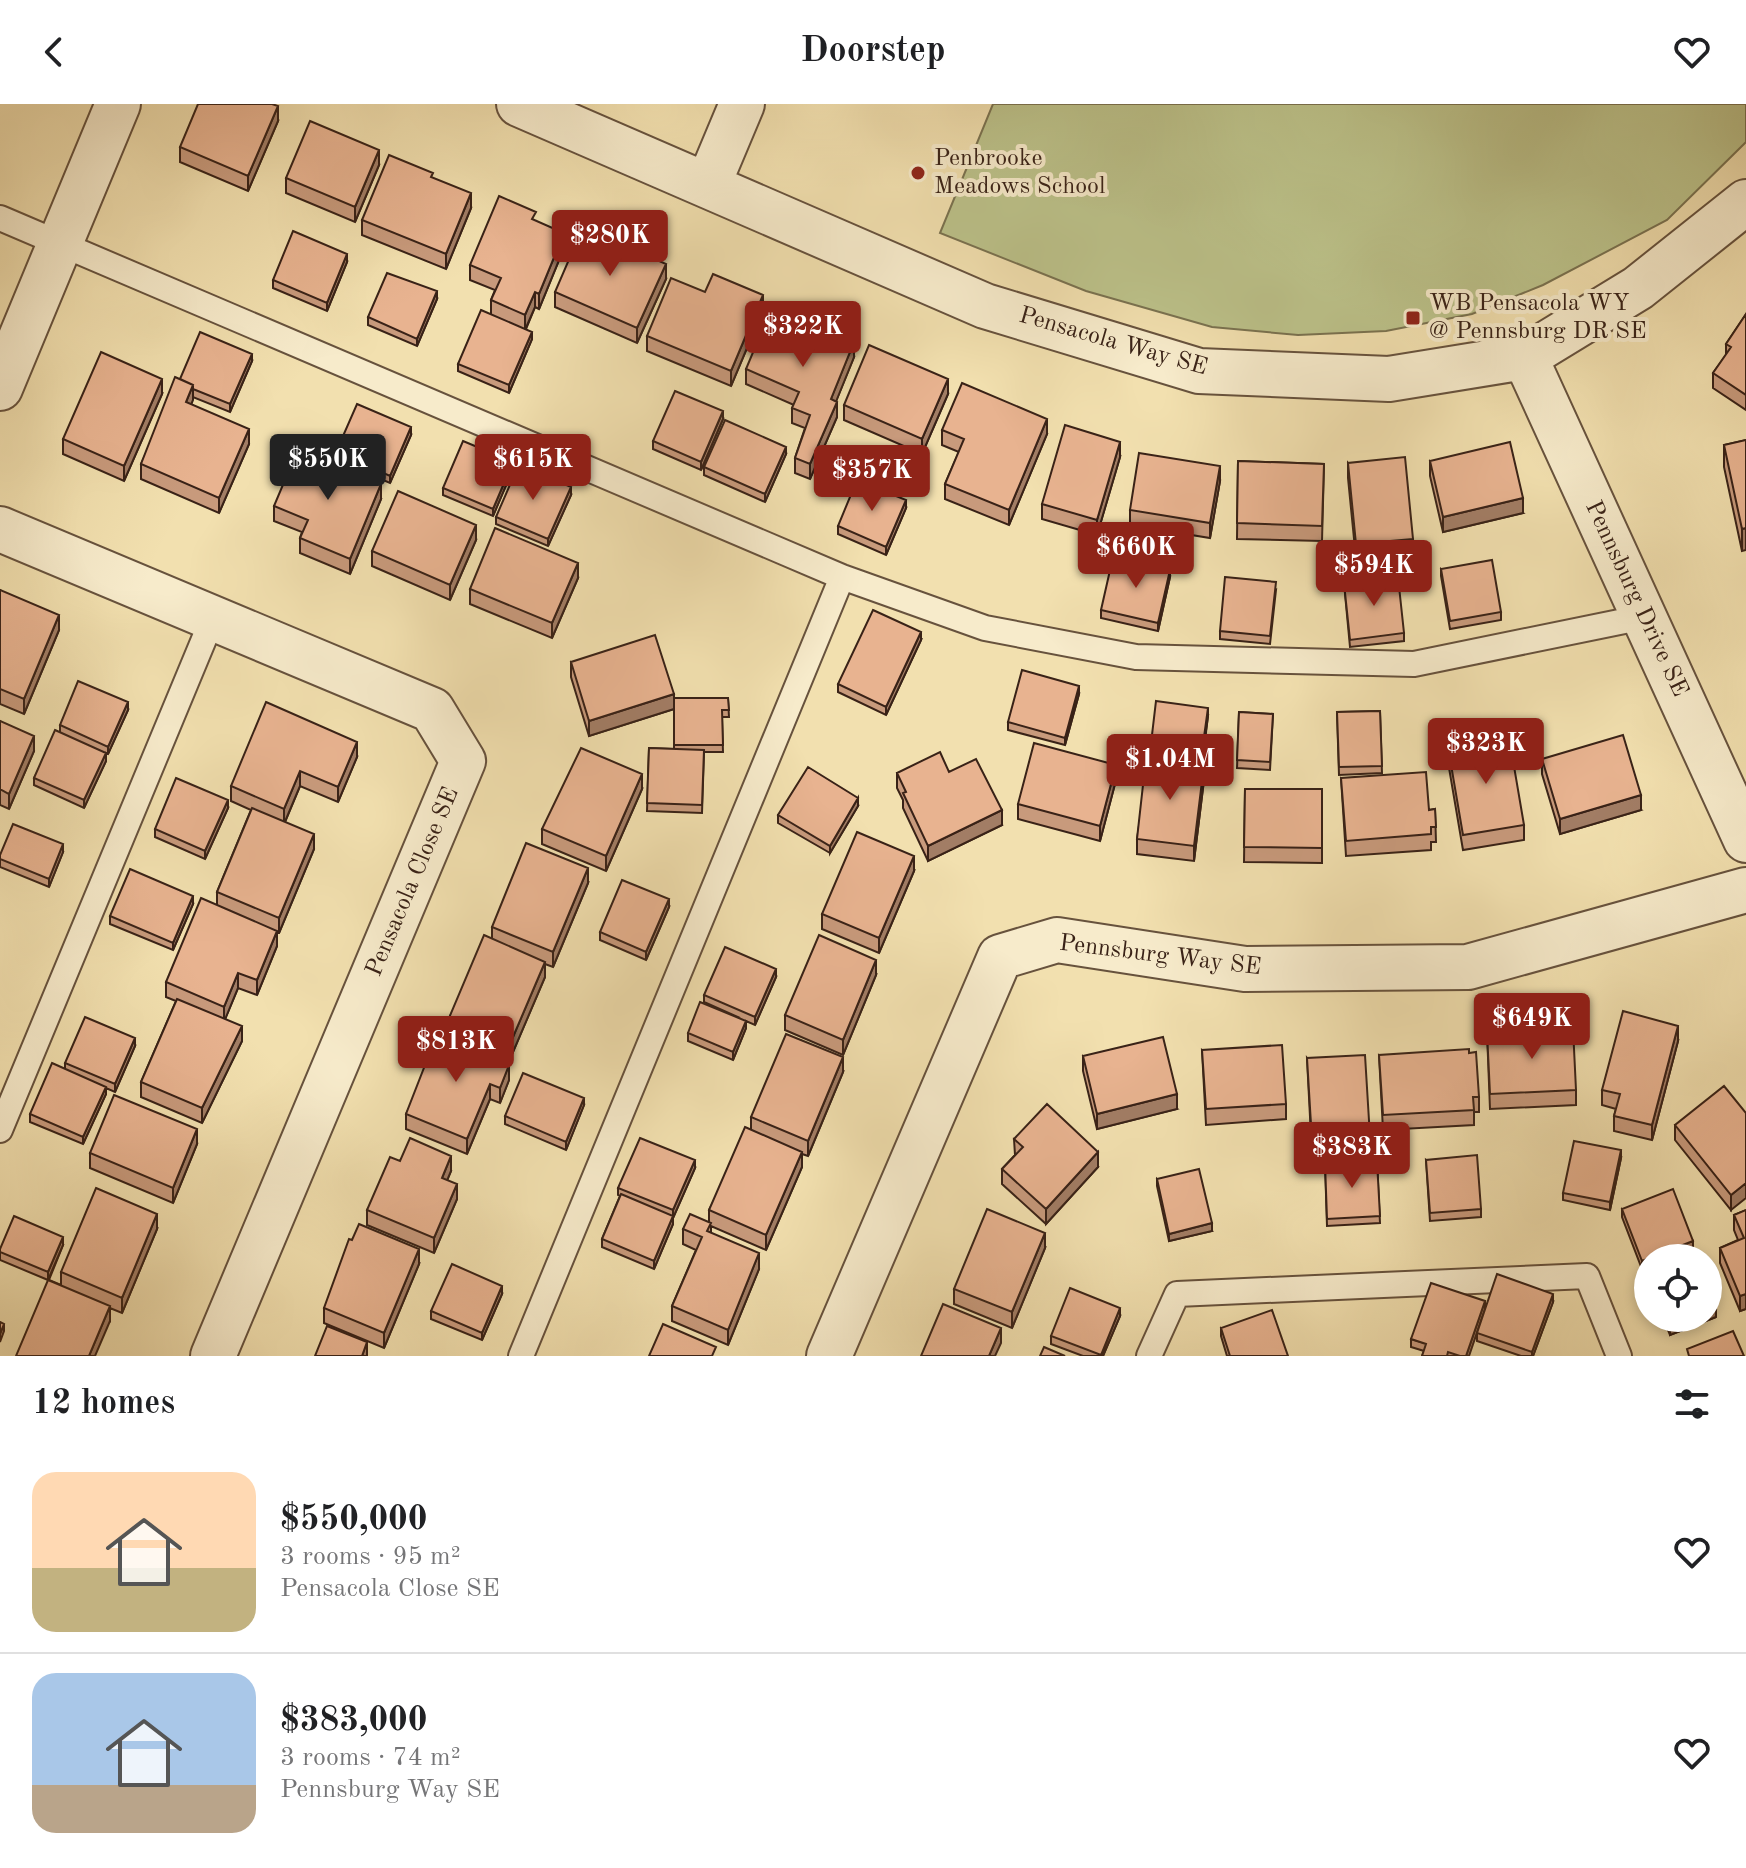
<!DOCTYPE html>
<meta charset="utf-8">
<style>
:root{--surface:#fff;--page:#f6f6f6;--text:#202124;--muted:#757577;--line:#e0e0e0;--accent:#8f2418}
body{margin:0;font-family:"Old Standard TT",serif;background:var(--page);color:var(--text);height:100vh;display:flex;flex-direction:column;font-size:30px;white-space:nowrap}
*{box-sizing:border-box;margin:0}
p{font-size:26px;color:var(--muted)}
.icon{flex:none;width:44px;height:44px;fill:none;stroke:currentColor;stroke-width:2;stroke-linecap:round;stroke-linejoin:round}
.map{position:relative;height:1252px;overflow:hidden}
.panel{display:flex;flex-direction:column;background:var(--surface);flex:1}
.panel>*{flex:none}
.fabs{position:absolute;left:1634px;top:1140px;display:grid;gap:16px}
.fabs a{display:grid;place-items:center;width:88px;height:88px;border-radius:50%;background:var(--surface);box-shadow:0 4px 12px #0003;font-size:40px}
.price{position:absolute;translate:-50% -68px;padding:0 18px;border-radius:8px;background:var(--accent);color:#fff;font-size:26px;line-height:52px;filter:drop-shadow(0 2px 4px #0008)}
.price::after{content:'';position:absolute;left:50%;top:48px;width:24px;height:18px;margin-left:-12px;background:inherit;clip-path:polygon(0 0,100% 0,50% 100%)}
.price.selected{background:#222;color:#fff}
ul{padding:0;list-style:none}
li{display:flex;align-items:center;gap:24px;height:200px;padding:0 32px}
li+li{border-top:2px solid var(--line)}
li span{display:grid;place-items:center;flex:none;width:224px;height:160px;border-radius:24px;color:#555}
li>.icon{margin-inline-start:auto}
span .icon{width:96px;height:96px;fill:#fffc;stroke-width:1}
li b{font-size:34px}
h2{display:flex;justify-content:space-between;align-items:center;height:96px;padding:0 32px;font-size:34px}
header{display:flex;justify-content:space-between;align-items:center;height:104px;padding:0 32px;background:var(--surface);font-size:36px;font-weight:700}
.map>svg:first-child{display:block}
</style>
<header><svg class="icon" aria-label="back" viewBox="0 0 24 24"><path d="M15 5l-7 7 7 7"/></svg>Doorstep<svg class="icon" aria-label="heart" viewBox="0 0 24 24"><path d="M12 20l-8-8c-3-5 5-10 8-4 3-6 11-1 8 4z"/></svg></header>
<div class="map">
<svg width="1746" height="1252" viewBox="0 0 1746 1252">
<rect width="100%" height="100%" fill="#f2e0af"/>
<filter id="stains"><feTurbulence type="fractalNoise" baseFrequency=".0025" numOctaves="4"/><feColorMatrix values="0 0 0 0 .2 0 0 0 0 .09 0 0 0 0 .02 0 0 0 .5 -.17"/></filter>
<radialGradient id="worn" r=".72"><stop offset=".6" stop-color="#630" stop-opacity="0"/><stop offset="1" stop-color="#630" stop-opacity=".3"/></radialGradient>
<!-- green -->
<path fill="#bcc28a" stroke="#7a7250" stroke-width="2" d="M993,0H1746V38L1667,116L1543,181L1472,210L1386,227L1298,231L1212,223L1086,187L940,129Z"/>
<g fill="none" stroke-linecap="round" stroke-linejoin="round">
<!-- lane casing -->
<g stroke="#67523d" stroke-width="28">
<path id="lane" d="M0,114L842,473L985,524L1136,553L1414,560L1644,513
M0,1026L212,516
M521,1252L842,473
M1149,1252L1177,1190L1587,1172L1619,1252"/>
</g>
<!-- street casing -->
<g stroke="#67523d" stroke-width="48">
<path id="street" d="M519,0L985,202L1199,267L1389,275L1525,253L1638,184L1746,98
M708,81L742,0
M1525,253L1746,736
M0,284L118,0
M0,425L432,606L463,657L213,1252
M829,1252L1000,853L1057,836L1245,865L1468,863L1746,786"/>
</g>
<!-- lane -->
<use href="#lane" stroke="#f7ebcb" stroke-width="24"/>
<!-- street -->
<use href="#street" stroke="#f7ebcb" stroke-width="44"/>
</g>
<!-- wall -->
<path fill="#c89a7c" stroke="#392217" stroke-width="2" d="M278,17L248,87L180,58V43Z
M379,61L355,118L286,89V74Z
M471,104L446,165L362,131V116Z
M536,117L564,144L539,205L535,203L526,225L532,235L509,289L458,267V260L491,210V196L495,186L470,176V161Z
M347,158L327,207L273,184V176Z
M666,175L637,239L555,203V188Z
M705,188L763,206L731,282L647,247V232Z
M437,195L417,242L368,221V213Z
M1746,210V306L1713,284V269L1726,251V240Z
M854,253L836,297L837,313L810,375L795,369V354L805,324L792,319V304L794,301L746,280V265Z
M252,257L230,308L193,293L191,300L249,340L219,409L141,375V360L180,275Z
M162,290L124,377L63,350V335Z
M948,290L922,350L844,316V301Z
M723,315L701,366L653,345V337Z
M942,326L1047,330L1009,421L945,395V380L959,348L942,341Z
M411,331L390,379L336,356V348Z
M1746,336L1742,447L1724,363V341Z
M786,350L765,398L704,371V363Z
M1120,353L1097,431L1042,415V400Z
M1238,357L1324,360L1322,437L1237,435Z
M1430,357L1523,409L1443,428L1430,372Z
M1348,359L1413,435V450L1356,455L1348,374Z
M513,365L493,412L443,391V384Z
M1220,377L1210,434L1130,421V406Z
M571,391L548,442L496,420V413Z
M381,395L350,470L300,449V434L302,428L274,417V402Z
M906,404L886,451L838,430V422Z
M476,436L450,496L372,462V447Z
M1441,465L1501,508V516L1450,525L1441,472Z
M1170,473L1158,527L1101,514V506Z
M578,474L552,534L470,500V485Z
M1344,479L1404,529V537L1350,543Z
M0,486L59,526L24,610L0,600Z
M1276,486L1270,540L1220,535V527Z
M921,536L886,611L838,588V580Z
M571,558L674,594H728L729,613H722L723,648H704L702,709L647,707L649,644L674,645V605L589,632L571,573Z
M1079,590L1065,641L1008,626V618Z
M128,606L108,650L106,649V657L84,704L34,681V674L60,628V621Z
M1380,607L1382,669L1339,671L1337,608Z
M1239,608L1273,610L1270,666L1237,664Z
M1208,612L1202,661L1204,676L1194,757L1137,750V735L1150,648Z
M0,617L34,647L9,705L0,701Z
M1448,643L1524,721V736L1463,746L1448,658Z
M357,653L338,698L300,682L285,718L314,745L279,829H277V842L257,891L238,884L225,915L242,937L202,1019L141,993V978L176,897L166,893V878L217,801V788L251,706L231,697V682Z
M1542,655L1641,706L1560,730L1542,670Z
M949,668L1002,721L928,757L903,704V696L897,684V669Z
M1341,674L1429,706L1435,705L1436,738H1431V746L1346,752Z
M1116,676L1100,737L1018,715V700Z
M642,685L606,767L542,740V725Z
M1245,685H1322V759L1244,758Z
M858,702L830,749L778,719V711Z
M228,704L205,755L155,733V725Z
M63,748L49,783L0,763V751Z
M914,767L879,849L822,825V810Z
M588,779L553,863L545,860V873L510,955L502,952V959L509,976L500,999L490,995L467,1050L406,1025V1010L449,929V914L492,835V823Z
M193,800L173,846L110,820V812Z
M669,803L646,856L600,836V828Z
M876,871L843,951L785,926V911Z
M776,873L755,921L746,917V924L733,956L688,937V929L738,913L704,898V891Z
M1487,928L1576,986V1001L1490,1005Z
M1678,937L1652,1036L1614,1027V1012L1616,1005L1602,1001V986Z
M135,942L115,988L106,984V990L83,1040L30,1018V1010L65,965V959Z
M1202,946L1286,1000V1015L1206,1021Z
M1379,951L1479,993V1008H1474V1021L1383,1026Z
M1083,952L1177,1005L1097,1025L1083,967Z
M1307,954L1370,1033V1048L1312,1052Z
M843,968L808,1052L802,1050V1063L766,1146L711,1122V1129L759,1165L728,1241L672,1217V1202L696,1146L683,1140V1125L709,1118V1106L751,1026V1013Z
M584,1001L566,1046L505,1020V1012Z
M1746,1009L1731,1106L1675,1036V1021Z
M1014,1035L1098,1063L1046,1120L1002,1080V1065L1015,1051Z
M197,1040L173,1099L90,1064V1049Z
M1621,1054L1610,1106L1563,1096V1089Z
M1426,1056L1481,1105V1113L1430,1117Z
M400,1057L451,1067L447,1076L457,1095L434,1149L367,1121V1106Z
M1377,1057L1380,1119L1327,1122L1325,1059Z
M695,1064L673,1114V1120L654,1165L602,1143V1135L620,1092L618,1091V1084Z
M1157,1075L1212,1127L1169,1137L1157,1082Z
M1622,1105L1693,1145L1669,1154H1648V1162L1642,1165L1622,1113Z
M1746,1106V1205L1740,1207L1720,1159V1144L1738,1136L1734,1126V1111Z
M157,1125L122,1209L110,1204V1217L48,1176L0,1156V1145L63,1141L49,1176L61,1181V1168Z
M1045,1144L1012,1224L954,1200V1185Z
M419,1160L384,1244L324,1219V1204Z
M502,1190L482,1236L431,1215V1207Z
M1553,1198L1533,1252H1521L1477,1237V1229Z
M1120,1212L1103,1252H1083L1051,1240V1232Z
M1716,1213L1670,1231L1663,1214H1708Z
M1221,1224L1288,1252H1227L1221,1232Z
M1411,1235L1469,1252H1422L1424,1247L1411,1243Z"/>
<!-- shaded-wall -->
<path fill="#a27d65" stroke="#392217" stroke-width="2" d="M278,2V17L248,87V72Z
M379,46V61L355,118V103Z
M471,89V104L446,165V150Z
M564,129V144L539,205V190Z
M347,150V158L327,207V199Z
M666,160V175L637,239V224Z
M437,187V195L417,242V235Z
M535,188V203L525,226V211Z
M763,191V206L731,282V267Z
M532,228V235L509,289V281Z
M854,238V253L831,310V295Z
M252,250V257L230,308V300Z
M162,275V290L124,377V362Z
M948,275V290L922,350V335Z
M193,281V296L186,313V298Z
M837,298V313L810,375V360Z
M723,307V315L701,366V358Z
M1047,315V330L1009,421V406Z
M411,323V331L390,379V372Z
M249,325V340L219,409V394Z
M1120,338V353L1097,431V416Z
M786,343V350L765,398V390Z
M513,358V365L493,412V405Z
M1220,362V377L1210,434V419Z
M381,380V395L350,470V455Z
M571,383V391L548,442V435Z
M1523,394V409L1443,428V413Z
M906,396V404L886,451V443Z
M476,421V436L450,496V481Z
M1746,424V446L1742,447V425Z
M578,459V474L552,534V519Z
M1170,466V473L1158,527V519Z
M59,511V526L24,610V595Z
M921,528V536L886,611V603Z
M1079,582V590L1065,641V634Z
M674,590V605L589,632V617Z
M128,598V606L108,650V643Z
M1208,604V612L1201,663V655Z
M34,632V647L9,705V690Z
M357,638V653L338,698V683Z
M106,649V657L84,704V696Z
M1116,661V676L1100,737V722Z
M1204,661V676L1194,757V742Z
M300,667V682L284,720V705Z
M642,670V685L606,767V752Z
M1641,691V706L1560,730V715Z
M858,694V702L830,749V742Z
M228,696V704L205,755V747Z
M1002,706V721L928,757V742Z
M314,730V745L279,829V814Z
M63,740V748L49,783V775Z
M914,752V767L879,849V834Z
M588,764V779L553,863V848Z
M193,792V800L173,846V839Z
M669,795V803L646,856V848Z
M277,827V842L257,891V876Z
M876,856V871L843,951V936Z
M545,858V873L510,955V940Z
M776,865V873L755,921V913Z
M238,869V884L224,918V903Z
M746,917V924L733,956V948Z
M242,922V937L202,1019V1004Z
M1678,922V937L1652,1036V1021Z
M135,934V942L115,988V980Z
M843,953V968L808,1052V1037Z
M509,961V976L500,999V984Z
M490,980V995L467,1050V1035Z
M106,983V990L83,1040V1033Z
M1177,990V1005L1097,1025V1010Z
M584,994V1001L566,1046V1038Z
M197,1025V1040L173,1099V1084Z
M1621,1046V1054L1610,1106V1098Z
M802,1048V1063L766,1146V1131Z
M1098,1048V1063L1046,1120V1105Z
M451,1052V1067L442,1089V1074Z
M695,1056V1064L673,1114V1106Z
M1746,1079V1094L1731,1106V1091Z
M457,1080V1095L434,1149V1134Z
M157,1110V1125L122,1209V1194Z
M673,1112V1120L654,1165V1157Z
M1212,1119V1127L1169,1137V1130Z
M1045,1129V1144L1012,1224V1208Z
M63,1133V1141L48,1176V1168Z
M1693,1137V1145L1669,1154H1649Z
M419,1145V1160L384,1244V1229Z
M759,1149V1165L728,1241V1226Z
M1648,1154V1162L1642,1165V1157Z
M502,1182V1190L482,1236V1229Z
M1553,1190V1198L1533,1252H1532V1248Z
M1746,1190V1205L1740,1207V1192Z
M1485,1197V1205L1469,1252H1466Z
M110,1202V1217L95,1252H89Z
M1120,1204V1212L1103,1252H1101Z
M1716,1205V1213L1670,1231V1223L1694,1214H1708V1208Z
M4,1220V1227L0,1238V1230Z
M1001,1224V1239L995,1252H989Z
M367,1238V1252H362Z"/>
<!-- building -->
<path fill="#e8b390" stroke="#392217" stroke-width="2" d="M198,0H272L278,2L248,72L180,43Z
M310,17L379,46L355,103L286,74Z
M389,51L433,69L431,73L471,89L446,150L362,116Z
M499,92L536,108L532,115L564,129L539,190L535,188L525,211L491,196L501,174L470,161Z
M583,123L666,160L637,224L555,188Z
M293,127L347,150L327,199L273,176Z
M387,169L437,187L417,235L368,213Z
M713,170L763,191L731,267L647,232L671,174L705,188Z
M772,203L854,238L831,295L837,298L810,360L795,354L810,311L792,304L799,288L746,265Z
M481,206L532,228L509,281L458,260Z
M1746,210V291L1713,269L1731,243L1726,240Z
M200,228L252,250L230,300L193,285V281L180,275Z
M869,241L948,275L922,335L844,301Z
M101,248L162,275L124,362L63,335Z
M175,273L193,281L186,298L249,325L219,394L141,360Z
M962,279L1047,315L1009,406L945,380L964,335L942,326Z
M675,287L723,307L701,358L653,337Z
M357,300L411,323L390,372L336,348Z
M725,316L786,343L765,390L704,363Z
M1065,321L1120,338L1097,416L1042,400Z
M1746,336V424L1742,425L1724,341Z
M463,337L513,358L493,405L443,384Z
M1510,338L1523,394L1443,413L1430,357Z
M298,345L381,380L350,455L300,434L308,416L274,402Z
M1139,349L1220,362L1210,419L1130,406Z
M1405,353L1413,435L1356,440L1348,359Z
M1238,357L1324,360L1322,422L1237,419Z
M519,360L571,383L548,435L496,413Z
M857,376L906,396L886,443L838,422Z
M398,387L476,421L450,481L372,447Z
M495,424L578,459L552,519L470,485Z
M1113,453L1170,466L1158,519L1101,506Z
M1492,456L1501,508L1450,517L1441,465Z
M1225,473L1276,478L1270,532L1220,527Z
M1398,473L1404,529L1350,536L1344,479Z
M0,486L59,511L24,595L0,585Z
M873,506L921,528L886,603L838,580Z
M655,531L674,590L589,617L571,558Z
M1022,566L1079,582L1065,634L1008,618Z
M78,577L128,598L108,643L60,621Z
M674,594H728L729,606H722L723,641H674Z
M1156,597L1208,604L1201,655L1150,648Z
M266,598L357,638L338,683L300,667L284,705L231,682Z
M1380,607L1382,662L1339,663L1337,608Z
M1239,608L1273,610L1270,658L1237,656Z
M0,617L34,632L9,690L0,685Z
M55,626L106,649L84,696L34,674Z
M1623,631L1641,691L1560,715L1542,655Z
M1509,633L1524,721L1463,731L1448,643Z
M1034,639L1116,661L1100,722L1018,700Z
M581,644L642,670L606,752L542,725Z
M649,644L704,646L702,701L647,699Z
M940,648L949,668L976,655L1002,706L928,742L903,689L906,688L897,669Z
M1146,654L1204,661L1194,742L1137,735Z
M808,663L858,694L830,742L778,711Z
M1426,668L1429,706L1435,705L1436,723H1431V730L1346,737L1341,674Z
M176,674L228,696L205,747L155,725Z
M1245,685H1322V744L1244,743Z
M252,704L314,730L279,814L217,788Z
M13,720L63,740L49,775L0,755V751Z
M857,728L914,752L879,834L822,810Z
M526,739L588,764L553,848L492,823Z
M130,765L193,792L173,839L110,812Z
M622,776L669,795L646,848L600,828Z
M201,794L277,827L257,876L238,869L224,903L166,878Z
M484,831L545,858L510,940L449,914Z
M819,831L876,856L843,936L785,911Z
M725,843L776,865L755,913L704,891Z
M177,895L242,922L202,1004L141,978Z
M700,898L746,917L733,948L688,929Z
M1623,907L1678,922L1652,1021L1614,1012L1620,990L1602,986Z
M85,913L135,934L115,980L65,959Z
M1573,924L1576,986L1490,990L1487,928Z
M446,928L502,951L500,958L509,961L500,984L490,980L467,1035L406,1010L429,951Z
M786,930L843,953L808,1037L751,1013Z
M1163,933L1177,990L1097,1010L1083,952Z
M1282,941L1286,1000L1206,1005L1202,946Z
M1469,945V949L1476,948L1479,993H1473L1474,1006L1383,1011L1379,951Z
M1365,951L1370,1033L1312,1037L1307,954Z
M52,959L106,983L83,1033L30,1010Z
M523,969L584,994L566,1038L505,1012Z
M1724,982L1746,1009V1079L1731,1091L1675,1021Z
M114,991L197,1025L173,1084L90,1049Z
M1047,1000L1098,1048L1046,1105L1002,1065L1023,1043L1014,1035Z
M745,1023L802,1048L766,1131L709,1106Z
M410,1034L451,1052L442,1074L457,1080L434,1134L367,1106L390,1053L400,1057Z
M640,1034L695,1056L673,1106L618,1084Z
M1574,1037L1621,1046L1610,1098L1563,1089Z
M1477,1051L1481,1105L1430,1109L1426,1056Z
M1377,1057L1380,1112L1327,1115L1325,1059Z
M1199,1065L1212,1119L1169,1130L1157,1075Z
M96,1084L157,1110L122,1194L61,1168Z
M1673,1085L1693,1137L1642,1157L1622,1105Z
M621,1090L673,1112L654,1157L602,1135Z
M987,1105L1045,1129L1012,1208L954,1185Z
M1746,1106V1190L1740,1192L1720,1144L1744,1134L1734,1111Z
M690,1110L711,1119L707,1127L759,1149L728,1226L672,1202L702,1133L683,1125Z
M14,1112L63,1133L48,1168L0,1148V1145Z
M359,1120L419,1145L384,1229L324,1204L349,1135L352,1136Z
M452,1160L502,1182L482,1229L431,1207Z
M1497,1170L1553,1190L1532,1248L1477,1229Z
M48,1176L110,1202L89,1252H16Z
M1431,1179L1485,1197L1466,1252H1460L1448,1248L1447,1252H1422L1426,1240L1411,1235Z
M1070,1184L1120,1204L1101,1251L1051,1232Z
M1708,1186L1716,1205L1708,1208Z
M943,1200L1001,1224L989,1252H921Z
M1272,1206L1288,1252H1230L1221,1224Z
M1666,1214H1694L1670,1223Z
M0,1218L4,1220L0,1230Z
M663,1220L716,1243L712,1252H649Z
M327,1222L367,1238L362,1252H315Z
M1733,1227L1744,1252H1689L1687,1245Z
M1044,1243L1065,1252H1040Z"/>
<!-- markers -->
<g fill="#8f2418" stroke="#f7ebcb" stroke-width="3">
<circle cx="918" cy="69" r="8"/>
<rect x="1405" y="206" width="16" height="16" rx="4"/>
</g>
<g text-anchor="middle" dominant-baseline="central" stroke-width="8" stroke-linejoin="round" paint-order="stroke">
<!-- poi labels -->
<g font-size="24" fill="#392217" stroke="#f7ebcb" text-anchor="start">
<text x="934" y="55">Penbrooke<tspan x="934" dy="28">Meadows School</tspan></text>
<text x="1429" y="200">WB Pensacola WY<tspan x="1429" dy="28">@ Pennsburg DR SE</tspan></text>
</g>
<!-- street labels -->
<g font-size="24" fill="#392217" stroke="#f7ebcb">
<text transform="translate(1113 238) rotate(16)">Pensacola Way SE</text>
<text transform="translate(1636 495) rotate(65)">Pennsburg Drive SE</text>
<text transform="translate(413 778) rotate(-67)">Pensacola Close SE</text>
<text transform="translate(1160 852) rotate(7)">Pennsburg Way SE</text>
</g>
</g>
<rect width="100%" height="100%" filter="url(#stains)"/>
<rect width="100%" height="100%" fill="url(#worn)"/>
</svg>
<div class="fabs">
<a><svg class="icon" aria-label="locate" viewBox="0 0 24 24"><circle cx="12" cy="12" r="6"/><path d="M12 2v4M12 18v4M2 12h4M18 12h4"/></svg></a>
</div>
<b class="price" style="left:610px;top:174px">$280K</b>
<b class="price" style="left:803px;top:265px">$322K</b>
<b class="price selected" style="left:328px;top:398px">$550K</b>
<b class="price" style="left:533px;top:398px">$615K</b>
<b class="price" style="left:872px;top:409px">$357K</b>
<b class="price" style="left:1136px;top:486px">$660K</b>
<b class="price" style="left:1374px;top:504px">$594K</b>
<b class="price" style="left:1486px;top:682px">$323K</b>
<b class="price" style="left:1170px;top:698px">$1.04M</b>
<b class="price" style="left:1532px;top:957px">$649K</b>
<b class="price" style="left:456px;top:980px">$813K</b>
<b class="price" style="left:1352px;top:1086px">$383K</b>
</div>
<section class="panel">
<h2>12 homes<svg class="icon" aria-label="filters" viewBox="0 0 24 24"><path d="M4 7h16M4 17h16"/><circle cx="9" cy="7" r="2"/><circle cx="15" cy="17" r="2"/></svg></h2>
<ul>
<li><span style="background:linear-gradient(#ffd9b3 60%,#c2b280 0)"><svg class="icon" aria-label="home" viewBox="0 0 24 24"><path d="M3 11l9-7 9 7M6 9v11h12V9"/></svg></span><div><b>$550,000</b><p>3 rooms · 95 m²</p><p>Pensacola Close SE</p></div><svg class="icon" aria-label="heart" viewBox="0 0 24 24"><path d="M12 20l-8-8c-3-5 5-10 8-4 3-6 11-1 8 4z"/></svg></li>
<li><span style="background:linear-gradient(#a9c7e8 70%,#b9a48a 0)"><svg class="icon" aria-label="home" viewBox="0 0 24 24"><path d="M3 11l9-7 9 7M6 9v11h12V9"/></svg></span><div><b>$383,000</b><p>3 rooms · 74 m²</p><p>Pennsburg Way SE</p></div><svg class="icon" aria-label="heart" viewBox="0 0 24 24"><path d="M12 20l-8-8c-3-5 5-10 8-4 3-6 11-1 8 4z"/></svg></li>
</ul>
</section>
